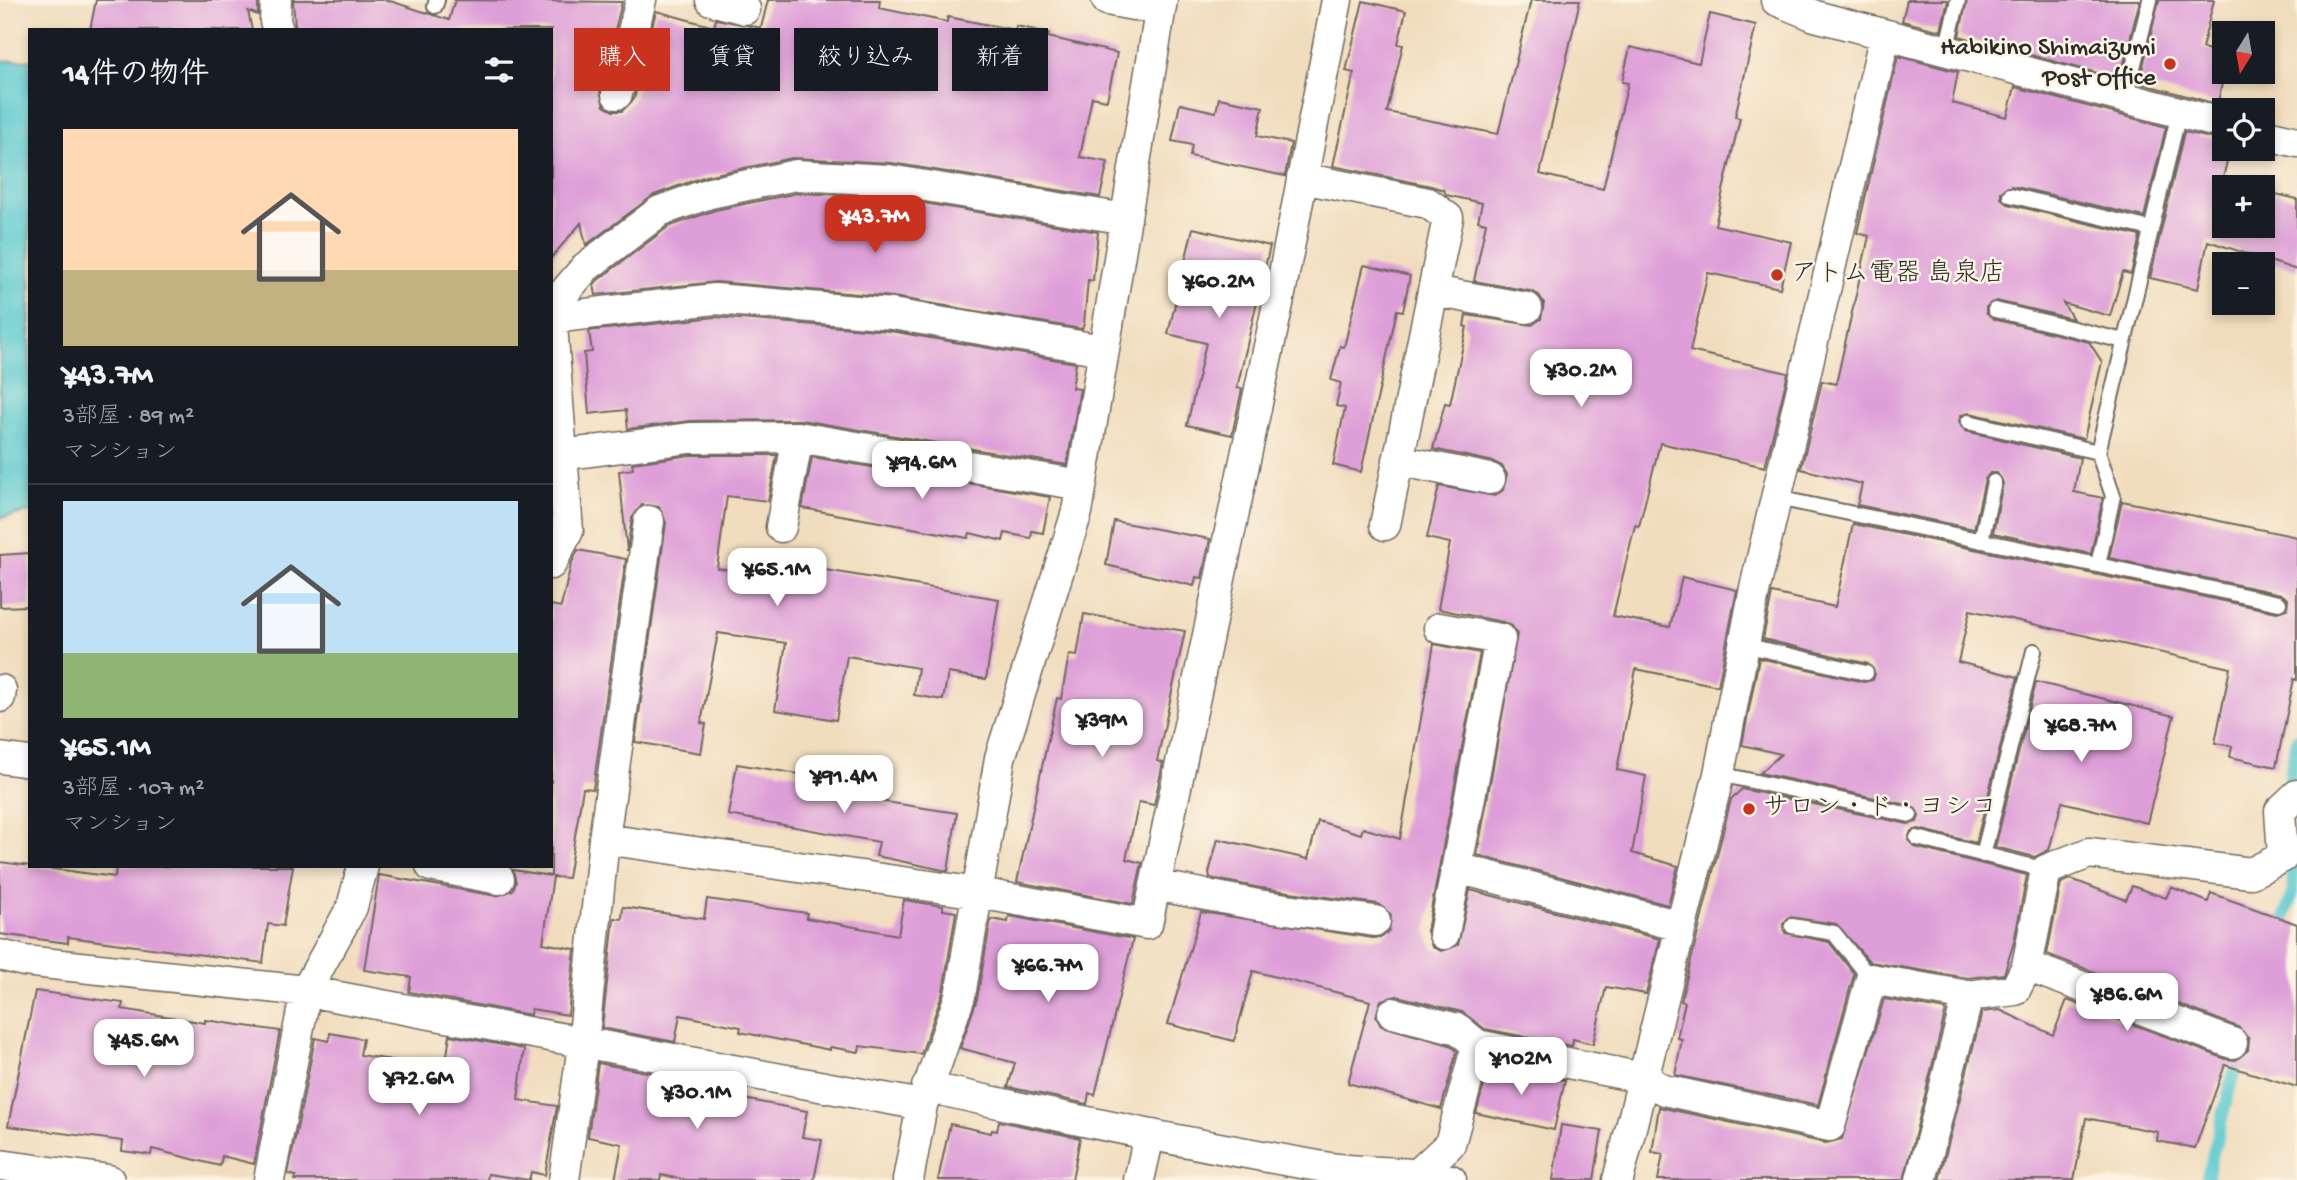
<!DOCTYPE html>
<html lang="ja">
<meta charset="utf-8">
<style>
:root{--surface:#171b24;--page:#20242c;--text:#f1f3f6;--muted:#9ea1a6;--line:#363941;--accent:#c8321e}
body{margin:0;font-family:"Gochi Hand","Klee One",sans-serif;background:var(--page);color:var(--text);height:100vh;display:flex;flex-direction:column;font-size:26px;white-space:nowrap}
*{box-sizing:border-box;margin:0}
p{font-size:23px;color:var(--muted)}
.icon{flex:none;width:38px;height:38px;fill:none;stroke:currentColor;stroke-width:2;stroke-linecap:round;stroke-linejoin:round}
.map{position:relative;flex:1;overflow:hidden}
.side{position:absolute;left:28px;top:28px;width:525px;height:840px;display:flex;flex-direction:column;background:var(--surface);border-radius:0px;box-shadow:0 4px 10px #0003}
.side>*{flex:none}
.banner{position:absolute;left:574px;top:28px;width:665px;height:63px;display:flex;gap:14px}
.needle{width:46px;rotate:191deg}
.controls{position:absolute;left:2212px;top:21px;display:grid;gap:14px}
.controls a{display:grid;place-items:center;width:63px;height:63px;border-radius:0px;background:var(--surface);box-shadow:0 4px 10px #0003;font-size:35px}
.price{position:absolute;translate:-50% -60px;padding:0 16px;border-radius:14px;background:#fff;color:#222;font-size:23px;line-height:46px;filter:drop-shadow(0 2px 4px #0008)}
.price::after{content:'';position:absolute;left:50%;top:42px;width:21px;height:16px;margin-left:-10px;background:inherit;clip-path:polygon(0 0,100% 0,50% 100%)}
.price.on{background:var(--accent);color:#fff}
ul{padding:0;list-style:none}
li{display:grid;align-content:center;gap:14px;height:371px;padding:0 35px}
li+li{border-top:2px solid var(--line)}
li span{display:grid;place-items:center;height:217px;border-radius:0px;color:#555}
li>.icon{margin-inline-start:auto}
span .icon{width:126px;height:126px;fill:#fffc;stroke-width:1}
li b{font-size:30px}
h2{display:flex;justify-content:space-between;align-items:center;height:84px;padding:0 35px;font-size:30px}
.chip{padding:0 24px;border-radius:0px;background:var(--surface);box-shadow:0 4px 10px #0003;font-size:24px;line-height:63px}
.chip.on{background:var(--accent);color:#fff}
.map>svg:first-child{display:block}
</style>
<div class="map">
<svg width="2297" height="1180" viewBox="0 0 2297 1180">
<rect width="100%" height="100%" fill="#fcf5e5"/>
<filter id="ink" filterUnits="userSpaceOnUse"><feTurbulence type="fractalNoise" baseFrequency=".0143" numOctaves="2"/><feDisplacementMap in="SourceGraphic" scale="14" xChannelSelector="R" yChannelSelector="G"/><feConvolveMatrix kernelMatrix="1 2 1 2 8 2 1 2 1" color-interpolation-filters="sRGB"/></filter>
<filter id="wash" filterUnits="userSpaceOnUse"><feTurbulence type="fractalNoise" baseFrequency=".00686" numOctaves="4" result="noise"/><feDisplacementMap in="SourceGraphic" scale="28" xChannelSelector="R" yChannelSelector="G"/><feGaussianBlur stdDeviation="1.57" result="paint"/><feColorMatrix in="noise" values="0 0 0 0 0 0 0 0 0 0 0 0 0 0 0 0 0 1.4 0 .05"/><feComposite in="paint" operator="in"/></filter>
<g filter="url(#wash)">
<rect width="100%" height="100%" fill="#f1ddbe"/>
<!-- water -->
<path fill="#5ccad1" stroke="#447a7e" stroke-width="2" d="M0,61L30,60V512L0,518Z"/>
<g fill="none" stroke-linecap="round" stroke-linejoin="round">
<!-- stream -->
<path stroke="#5ccad1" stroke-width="12" d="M2288,786L2297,738
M2280,933L2293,889L2292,854
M2206,1180L2242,1042"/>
</g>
<g id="blocks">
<!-- building -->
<path fill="#de9fd8" d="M96,0H258V15L248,11L252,30H90Z
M293,0H387L449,20L455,0L622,2L600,90L604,106L613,111H622L634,99L656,11L714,27L716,19L761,28L768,0H880L879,8L947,22L948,17L1015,30L1016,26L1049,33L1048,37L1117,53L1107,100L1092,97L1080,157L1108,162L1100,197L892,163L792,158L706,176L654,195L586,245L581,223L551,258V30H302L295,27Z
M1531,0H1580L1540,174L1603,189L1628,83L1622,82L1630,47L1699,63L1710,14L1756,25L1735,117L1740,118L1715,225L1791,242L1780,288L1708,273L1690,351L1788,373L1765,467L1660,443L1639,526L1635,525L1613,616L1670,627L1682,577L1737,590L1718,686L1636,669L1617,770L1646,776L1632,853L1678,866L1668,905L1477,855L1517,634L1512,626L1503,622L1438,609L1450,543L1427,538L1439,486L1495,496L1503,490L1507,474L1502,466L1494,462L1433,449L1445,403L1450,404L1467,327L1464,326L1466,315L1532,325L1541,319L1544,303L1539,295L1530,291L1474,281L1486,223L1478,221L1482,203L1446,195L1444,190L1431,186L1333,166L1354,73L1346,71L1363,1L1406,11L1398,44L1403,45L1387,112L1498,134Z
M1907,0H1948L1941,31L1902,21Z
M1967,0H2140L2120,79L1959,36Z
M2159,0H2214L2202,48L2224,53V74L2218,102L2224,103V106L2139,83Z
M1898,56L1958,72L1952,103L2007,117L2015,87L2166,127L2144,217L2012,186L2001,192V198L2008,204L2140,236L2131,274L2123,272L2110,316L2063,303L2073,319L1997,301L1986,307V313L1993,319L2089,342L2102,362L2084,439L1970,413L1961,415L1959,421L1966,431L2080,458L2074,492L2103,498L2091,554L1993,533L2003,483L1997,473H1990L1985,479L1974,529L1857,505L1862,484L1801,469L1822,381L1836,384L1869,236L1857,233Z
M1219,98L1263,107L1257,136L1291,143L1285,176L1190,156L1192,145L1172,141L1180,104L1216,112Z
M2184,132L2224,141V152L2229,153L2222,182L2246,187H2224V226H2263V191L2297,199V270L2208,241L2198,289L2150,278Z
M797,193L887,197L1098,232L1093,281L1088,280L1084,324L1082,329L893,297L716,282L596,295L594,285L598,280L668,227L715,210Z
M1193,228L1270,246L1237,388L1242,389L1232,435L1187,425L1206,343L1168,334Z
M1364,265L1410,276L1403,311L1397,310L1361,472L1333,465L1345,408L1336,406L1341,383L1331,380L1340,346L1344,347Z
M715,317L890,331L1076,363L1072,388L1080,389L1067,465L801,420L690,421L628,429L626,410L589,414L584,353L592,352L589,331Z
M691,455H777L768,501L727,496L717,568L781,578L783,563L999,599L986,679L948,673L943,700L914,695L918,668L847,656L836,720L775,710L786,643L718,633L701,723L706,724L701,753L635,742L666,523L659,507L642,505L632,518L627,551L619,471L633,469L632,463Z
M812,457L1050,497L1043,533L1032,531L1031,538L1005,533L1003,541L970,533L968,538L802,508Z
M2122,501L2297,537V680L2294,679L2276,767L2230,757L2232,746L2215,743L2230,668L1970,610L1958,662L2018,677L1976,843L1919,829L1911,831L1908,840L1915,847L2027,875L2014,942L2004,974L1968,978L1870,962L1836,924L1789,917L1783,924L1785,933L1829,942L1854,974L1818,1105L1675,1075L1682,1039L1677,1038L1685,1002L1681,1001L1731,799L1742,789L1908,824L1917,822L1919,816L1912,806L1760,773L1781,754L1742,745L1759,658L1864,682L1873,680L1875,674L1868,664L1763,639L1772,593L1835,607L1853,524L2277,612L2287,609L2288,599L2281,594L2109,558Z
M1114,521L1210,539L1202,578L1196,577L1194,586L1106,565Z
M578,550L626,559L593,789L583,788L568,878L553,877L543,943L575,949L568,1015L531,1009L530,1015L409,992L411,977L364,970L379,875L496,896L513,890L516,882L513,870L551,876V605L561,607L571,564Z
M30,553V606L0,607V555Z
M1084,614L1185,631L1157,761L1163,763L1154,805L1139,802L1126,859L1142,863L1133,904L1017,882L1057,698L1061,699L1069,655L1077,656Z
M1434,644L1480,653L1427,931L1432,947L1441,951L1458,945L1470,890L1660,939L1646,994L1606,987L1593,1044L1573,1039L1572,1046L1485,1029L1462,1012L1397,996L1381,1000L1376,1017L1381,1026L1450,1045L1457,1051L1441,1109L1348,1083L1370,1001L1253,971L1234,1041L1168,1024L1201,912L1373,938L1382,937L1389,931L1391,915L1378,904L1261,888L1210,878L1209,873L1218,839L1308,859L1318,821L1361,834L1363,828L1400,839Z
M2036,682L2174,716L2147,823L2062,802L2049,850L2035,857L1995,847Z
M737,764L836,780L834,794L957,813L948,871L876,856L879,842L728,815Z
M0,862L115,877L116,866H293L283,926L268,924L263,963L68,937V943L0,934Z
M2071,879L2126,900L2132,886L2166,898L2171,887L2208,902L2211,893L2297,924V1087L2225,1065L2195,1148L2157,1141L2158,1132L2086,1118L2074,1180H1939L1982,1012L2000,1010L2053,1035L2067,1000L2226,1059L2236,1060L2248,1050L2249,1039L2238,1027L2047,954L2061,883Z
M707,899L807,913L806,918L898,935L904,900L943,906V910L956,912L943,992L921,1054L860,1046L859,1052L830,1047V1050L740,1032L741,1027L680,1015L675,1042L602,1028L614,918L622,919L623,907L704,919Z
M1009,916L1133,939L1095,1095L1089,1093L1087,1104L1008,1087L1015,1063L960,1048L977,999L991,919L1008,922Z
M35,991L123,1003L122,1009L205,1023V1020L280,1031L254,1164L222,1156L220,1166L152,1149L151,1155L122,1151L123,1141L8,1126Z
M1884,999L1946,1010L1904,1180H1658L1663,1154L1652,1152L1659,1107L1826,1143L1842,1139Z
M330,1033L363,1039L360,1055L445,1069L450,1035L524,1049L518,1100L557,1106L545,1175L531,1172L529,1180L488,1174L487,1180H295L296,1176L288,1174L315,1038L329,1041Z
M598,1063L669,1076L668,1079L734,1092L733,1097L807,1111L802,1137L822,1140L814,1180H687L661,1175L660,1180H615L622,1144L588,1137Z
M1490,1065L1565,1080L1554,1130L1476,1113Z
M999,1121L1080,1138L1072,1180H938L950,1124L991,1133L992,1130L997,1131Z
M1561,1125L1602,1131L1594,1180H1553Z"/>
</g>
</g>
<g filter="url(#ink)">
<use href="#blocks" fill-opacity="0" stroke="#70695e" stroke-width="2"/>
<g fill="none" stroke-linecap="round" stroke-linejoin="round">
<!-- lane casing -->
<g stroke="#70695e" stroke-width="18">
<path id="lane" d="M435,6L437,0
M1946,50L1958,0
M2125,99L2150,0
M2010,195L2151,229
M1995,310L2124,341
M1968,422L2098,452
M1777,498L2279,603
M1981,541L1994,482
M2098,565L2113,496L2098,452L2179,113
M1744,645L1866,673
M1719,774L1910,815
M1917,838L2046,870
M1983,855L2034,651
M1792,926L1834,933L1871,979"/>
</g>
<!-- street casing -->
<g stroke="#70695e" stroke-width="33">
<path id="street" d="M276,0L275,21L278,30
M711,0L745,9
M1107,0L1160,10
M1776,0L1815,16L2224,124
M617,94L641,0
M2263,134L2297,142
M1302,178L1428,203L1448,218L1385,525
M1433,291L1527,308
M551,308L586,267L660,211L710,193L796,175L889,180L1126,219
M551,313L568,531L551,564
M552,318L715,299L892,314L1103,350
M562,455L690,438L798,437L1081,485
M1398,460L1490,479
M781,527L798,437
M1439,628L1500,639L1444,934
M0,697L1,690
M0,758L30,762
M604,839L979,893L1147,924L1279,299L1337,0
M431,866L499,879
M1457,868L1680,926
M1155,885L1258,905L1375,921
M0,955L24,961L306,991L922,1105
M2027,966L2232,1043
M1393,1013L1458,1029L1477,1045
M927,1087C1059,1117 1191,1144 1324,1167C1366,1174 1408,1170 1451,1180
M0,1165L109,1180
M1419,1173L1450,1144L1477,1045L1643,1078L1664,1090L1830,1126L1871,979L1968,996L2015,990L2027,966L2046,870L2089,853L2251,873L2283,857L2280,811L2297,795
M269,1180L306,991L352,907L363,866
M564,1180L583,1045L604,839L649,521
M908,1180L922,1105L960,996L1000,758L1077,512L1162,0
M1139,1180L1149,1136
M1618,1180L1719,774L1755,588L1885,35
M1921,1180L1968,996"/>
</g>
<!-- lane -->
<use href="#lane" stroke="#fff" stroke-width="14"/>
<!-- street -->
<use href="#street" stroke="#fff" stroke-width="30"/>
</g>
</g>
<!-- markers -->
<g fill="#c8321e" stroke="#fcf5e5" stroke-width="2.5">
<circle cx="2170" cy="64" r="7"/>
<circle cx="1777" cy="275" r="7"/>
<circle cx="1749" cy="809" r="7"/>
</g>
<g text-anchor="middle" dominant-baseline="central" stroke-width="5" stroke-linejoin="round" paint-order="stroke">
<!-- poi labels -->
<g font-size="26" fill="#2b2b2b" stroke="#fcf5e5" text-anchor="start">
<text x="2156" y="49" text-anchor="end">Habikino Shimaizumi<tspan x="2156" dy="30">Post Office</tspan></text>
<text x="1791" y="275">アトム電器 島泉店</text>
<text x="1763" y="809">サロン・ド・ヨシコ</text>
</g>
</g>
</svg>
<div class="controls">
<a><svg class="needle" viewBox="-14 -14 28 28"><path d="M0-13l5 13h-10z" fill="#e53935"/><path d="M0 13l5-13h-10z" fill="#9ea1a6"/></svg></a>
<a><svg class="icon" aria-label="locate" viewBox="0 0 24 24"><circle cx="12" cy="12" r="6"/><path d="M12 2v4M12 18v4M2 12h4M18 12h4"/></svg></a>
<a>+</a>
<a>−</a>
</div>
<b class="price on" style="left:875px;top:255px">¥43.7M</b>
<b class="price" style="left:1219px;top:320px">¥60.2M</b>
<b class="price" style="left:1581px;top:409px">¥30.2M</b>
<b class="price" style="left:922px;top:501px">¥94.6M</b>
<b class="price" style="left:777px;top:608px">¥65.1M</b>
<b class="price" style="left:1102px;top:759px">¥39M</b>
<b class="price" style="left:2081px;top:764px">¥68.7M</b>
<b class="price" style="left:844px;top:815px">¥91.4M</b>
<b class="price" style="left:1048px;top:1004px">¥66.7M</b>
<b class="price" style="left:2127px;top:1033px">¥86.6M</b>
<b class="price" style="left:144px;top:1079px">¥45.6M</b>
<b class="price" style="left:1521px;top:1097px">¥102M</b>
<b class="price" style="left:419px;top:1117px">¥72.6M</b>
<b class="price" style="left:697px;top:1131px">¥30.1M</b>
<div class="banner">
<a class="chip on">購入</a>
<a class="chip">賃貸</a>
<a class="chip">絞り込み</a>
<a class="chip">新着</a>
</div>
<section class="side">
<h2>14件の物件<svg class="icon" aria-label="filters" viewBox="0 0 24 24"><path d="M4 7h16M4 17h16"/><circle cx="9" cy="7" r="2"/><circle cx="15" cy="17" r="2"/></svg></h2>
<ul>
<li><span style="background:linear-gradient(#ffd9b3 65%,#c2b280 0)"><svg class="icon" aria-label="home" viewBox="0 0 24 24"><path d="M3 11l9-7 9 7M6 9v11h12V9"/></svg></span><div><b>¥43.7M</b><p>3部屋 · 89 m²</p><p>マンション</p></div></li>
<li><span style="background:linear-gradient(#bfe0f5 70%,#8fb573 0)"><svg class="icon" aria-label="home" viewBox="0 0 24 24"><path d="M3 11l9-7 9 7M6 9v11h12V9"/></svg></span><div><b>¥65.1M</b><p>3部屋 · 107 m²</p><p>マンション</p></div></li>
</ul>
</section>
</div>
